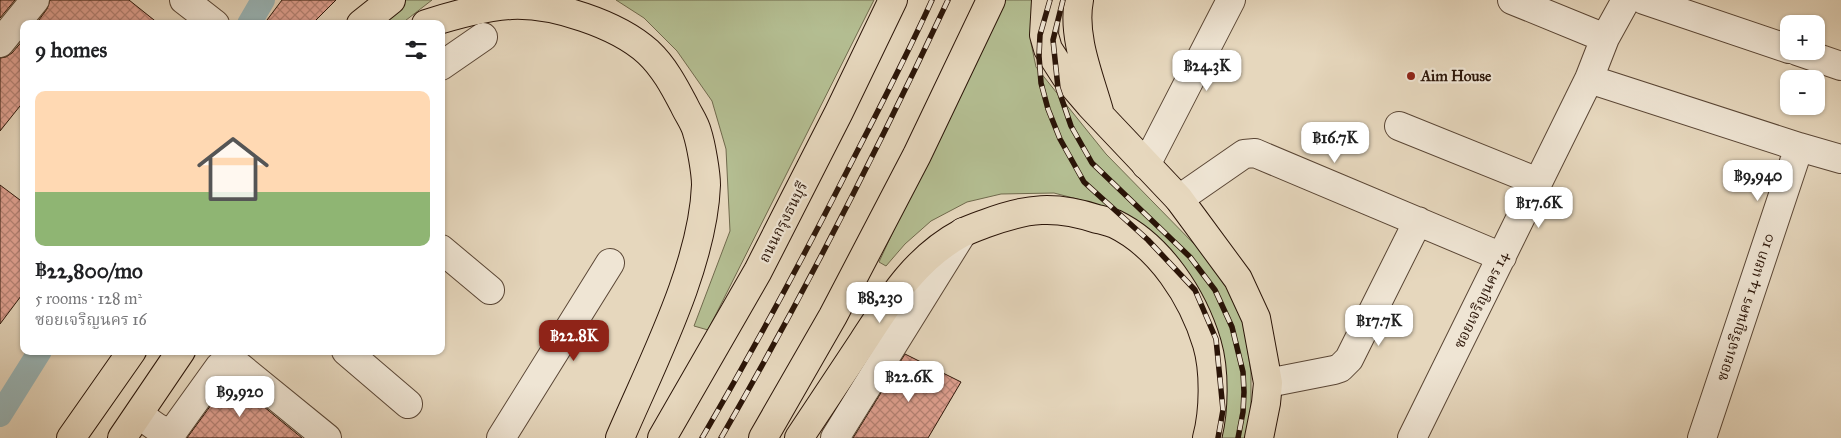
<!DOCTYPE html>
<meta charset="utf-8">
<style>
:root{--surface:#fff;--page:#f6f6f6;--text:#202124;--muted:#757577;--accent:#8f2418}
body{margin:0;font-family:"IM FELL Great Primer","Noto Serif Thai",serif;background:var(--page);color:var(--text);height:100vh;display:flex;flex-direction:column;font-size:19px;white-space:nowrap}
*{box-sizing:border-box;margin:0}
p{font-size:16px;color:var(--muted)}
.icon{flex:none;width:28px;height:28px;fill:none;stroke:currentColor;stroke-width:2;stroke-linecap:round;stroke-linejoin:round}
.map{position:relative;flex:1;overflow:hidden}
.side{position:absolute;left:20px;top:20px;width:425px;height:335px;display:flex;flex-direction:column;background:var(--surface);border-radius:10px;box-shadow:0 1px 4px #0004}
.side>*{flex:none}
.controls{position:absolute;left:1780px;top:15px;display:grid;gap:10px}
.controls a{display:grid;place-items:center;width:45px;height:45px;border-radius:10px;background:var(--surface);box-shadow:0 1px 4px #0004;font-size:25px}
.price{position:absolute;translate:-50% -42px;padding:0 11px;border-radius:10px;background:#fff;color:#222;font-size:16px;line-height:32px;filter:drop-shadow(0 1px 2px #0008)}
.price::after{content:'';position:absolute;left:50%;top:30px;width:15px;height:11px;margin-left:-8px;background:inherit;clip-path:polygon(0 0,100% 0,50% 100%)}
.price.active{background:var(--accent);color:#fff}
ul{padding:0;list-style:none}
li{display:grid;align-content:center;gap:10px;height:265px;padding:0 15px}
li span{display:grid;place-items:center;height:155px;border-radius:10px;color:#555}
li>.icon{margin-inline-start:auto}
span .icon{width:90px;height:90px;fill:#fffc;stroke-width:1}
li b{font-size:21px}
h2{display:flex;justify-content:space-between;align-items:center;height:60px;padding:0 15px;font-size:21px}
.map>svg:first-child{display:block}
</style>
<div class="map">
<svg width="1841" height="438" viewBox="0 0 1841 438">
<defs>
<pattern id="building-cross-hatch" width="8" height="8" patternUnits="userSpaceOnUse" patternTransform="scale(1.25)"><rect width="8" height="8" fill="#e2a293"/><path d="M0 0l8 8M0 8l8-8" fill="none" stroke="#b78376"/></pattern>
</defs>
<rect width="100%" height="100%" fill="#e6d7bd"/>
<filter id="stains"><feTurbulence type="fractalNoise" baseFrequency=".004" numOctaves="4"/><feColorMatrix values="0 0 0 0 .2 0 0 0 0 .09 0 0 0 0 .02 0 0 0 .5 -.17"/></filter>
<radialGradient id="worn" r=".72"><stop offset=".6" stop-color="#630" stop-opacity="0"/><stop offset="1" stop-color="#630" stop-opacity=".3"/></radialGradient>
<!-- green -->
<path fill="#b4be92" stroke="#706a4d" d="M406,0H432L401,24H378Z
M616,0H874L708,330L694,326L730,231L726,149L712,101L677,51L644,18Z
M1000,0H1039L1033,21L1031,43L1036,67L1106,154L1199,249L1227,286L1243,320L1251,372V413L1247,438H1215L1211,337L1114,218L1081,200L1054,193L1001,194L967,202L931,221L905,244L886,266L879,262Z"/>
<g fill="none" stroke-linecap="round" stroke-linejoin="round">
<!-- canal -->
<path stroke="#99b7ba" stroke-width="24" d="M249,24L263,0
M0,415L40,351"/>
</g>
<!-- building -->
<path fill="url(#building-cross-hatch)" stroke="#2b1508" d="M0,0H15L0,18Z
M50,0H129L159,24H36L47,9Z
M282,0H336L312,24H264Z
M24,39V101L0,131V58L6,57L12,53Z
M0,185L24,203V292L0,324Z
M905,354L961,382L928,438H853Z
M230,379L302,438H187Z"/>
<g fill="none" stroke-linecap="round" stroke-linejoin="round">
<!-- minor casing -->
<g stroke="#5a4635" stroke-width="30">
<path id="minor" d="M184,0L215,24
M1512,0L1605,38
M1644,0L1789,49
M0,43L35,0
M1797,51L1841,66
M441,66L483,37
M1589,79L1799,147L1702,438
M1399,126L1538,182
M1799,147L1841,159
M1146,165L1231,0
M1179,199L1244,154L1255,153L1502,257
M441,249L490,290
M346,351L408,404
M1268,383L1334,370L1340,368L1349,359L1418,221
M139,414C149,421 161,435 174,430L220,366L227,363H235L327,438
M501,438L610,263
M835,438L963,232
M1412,438L1589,79L1605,38L1626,0"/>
</g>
<!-- major casing -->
<g stroke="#2b1508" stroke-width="30">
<path id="major" d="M1046,0L1044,35L1048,49L1066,77L1090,105L1179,199L1238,279L1256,318L1268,383L1266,403L1259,438
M1079,0C1072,36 1089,76 1099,111
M361,24L391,0
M426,24C454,15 482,7 511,5C553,3 617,24 648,52C664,67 674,86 684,105C688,114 695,123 697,132C701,144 706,173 706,185C703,266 652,363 620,438
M71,438L132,351
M122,438L181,351
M662,438L758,271L839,112L893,0
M763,438L833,316L917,155L991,0
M799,438C820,406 841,375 862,343C890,300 915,258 962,233C970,229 979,226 987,223C1027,208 1055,205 1097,219C1103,220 1109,222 1115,224C1160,246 1193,297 1207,344C1215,371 1214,412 1207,438"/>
</g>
<!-- minor -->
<use href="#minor" stroke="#efe5d4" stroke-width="28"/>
<!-- major -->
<use href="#major" stroke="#e6d7bd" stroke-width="28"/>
<!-- rail casing -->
<g stroke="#2b1508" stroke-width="5.5">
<path id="rail" d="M1050,0L1040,35L1039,56L1041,83L1048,109L1060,139L1084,182L1148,240L1195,290L1216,339L1223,410L1218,438
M1063,0L1053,40L1058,88L1071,126L1092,163L1190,257L1215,290L1232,327L1243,372L1244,392L1243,412L1238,438
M702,438C751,354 797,269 841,183C872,122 904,62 932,0
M721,438C803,296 878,149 948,0"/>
</g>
<!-- rail -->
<use href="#rail" stroke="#efe5d4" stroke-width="4" stroke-dasharray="11" stroke-linecap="butt"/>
</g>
<!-- markers -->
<circle fill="#8f2418" stroke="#efe5d4" stroke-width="2" cx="1411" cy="76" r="5"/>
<g text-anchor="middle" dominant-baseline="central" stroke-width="4.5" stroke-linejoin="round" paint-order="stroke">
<!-- poi labels -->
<g font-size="15" font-weight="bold" fill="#2b1508" stroke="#efe5d4" text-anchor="start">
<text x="1421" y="76">Aim House</text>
</g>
<!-- street labels -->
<g font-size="15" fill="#2b1508" stroke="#efe5d4">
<text transform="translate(783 222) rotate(-63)">ถนนกรุงธนบุรี</text>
<text transform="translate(1481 300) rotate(-64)">ซอยเจริญนคร 14</text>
<text transform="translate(1745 307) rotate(-72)">ซอยเจริญนคร 14 แยก 10</text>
</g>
</g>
<rect width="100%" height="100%" filter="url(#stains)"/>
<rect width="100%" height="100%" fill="url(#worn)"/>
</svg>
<div class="controls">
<a>+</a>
<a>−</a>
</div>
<b class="price" style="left:1207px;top:92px">฿24.3K</b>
<b class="price" style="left:1335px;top:164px">฿16.7K</b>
<b class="price" style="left:1758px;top:202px">฿9,940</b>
<b class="price" style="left:1539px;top:229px">฿17.6K</b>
<b class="price" style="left:880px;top:324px">฿8,230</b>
<b class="price" style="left:1379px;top:347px">฿17.7K</b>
<b class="price active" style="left:574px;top:362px">฿22.8K</b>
<b class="price" style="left:909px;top:403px">฿22.6K</b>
<b class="price" style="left:240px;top:418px">฿9,920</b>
<section class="side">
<h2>9 homes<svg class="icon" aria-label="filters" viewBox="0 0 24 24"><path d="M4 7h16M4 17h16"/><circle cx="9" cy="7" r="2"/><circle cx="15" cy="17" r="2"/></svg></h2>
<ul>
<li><span style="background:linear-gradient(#ffd9b3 65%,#8fb573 0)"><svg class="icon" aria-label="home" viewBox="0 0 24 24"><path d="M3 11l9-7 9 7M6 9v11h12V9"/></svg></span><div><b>฿22,800/mo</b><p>5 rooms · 128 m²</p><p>ซอยเจริญนคร 16</p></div></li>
</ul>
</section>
</div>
